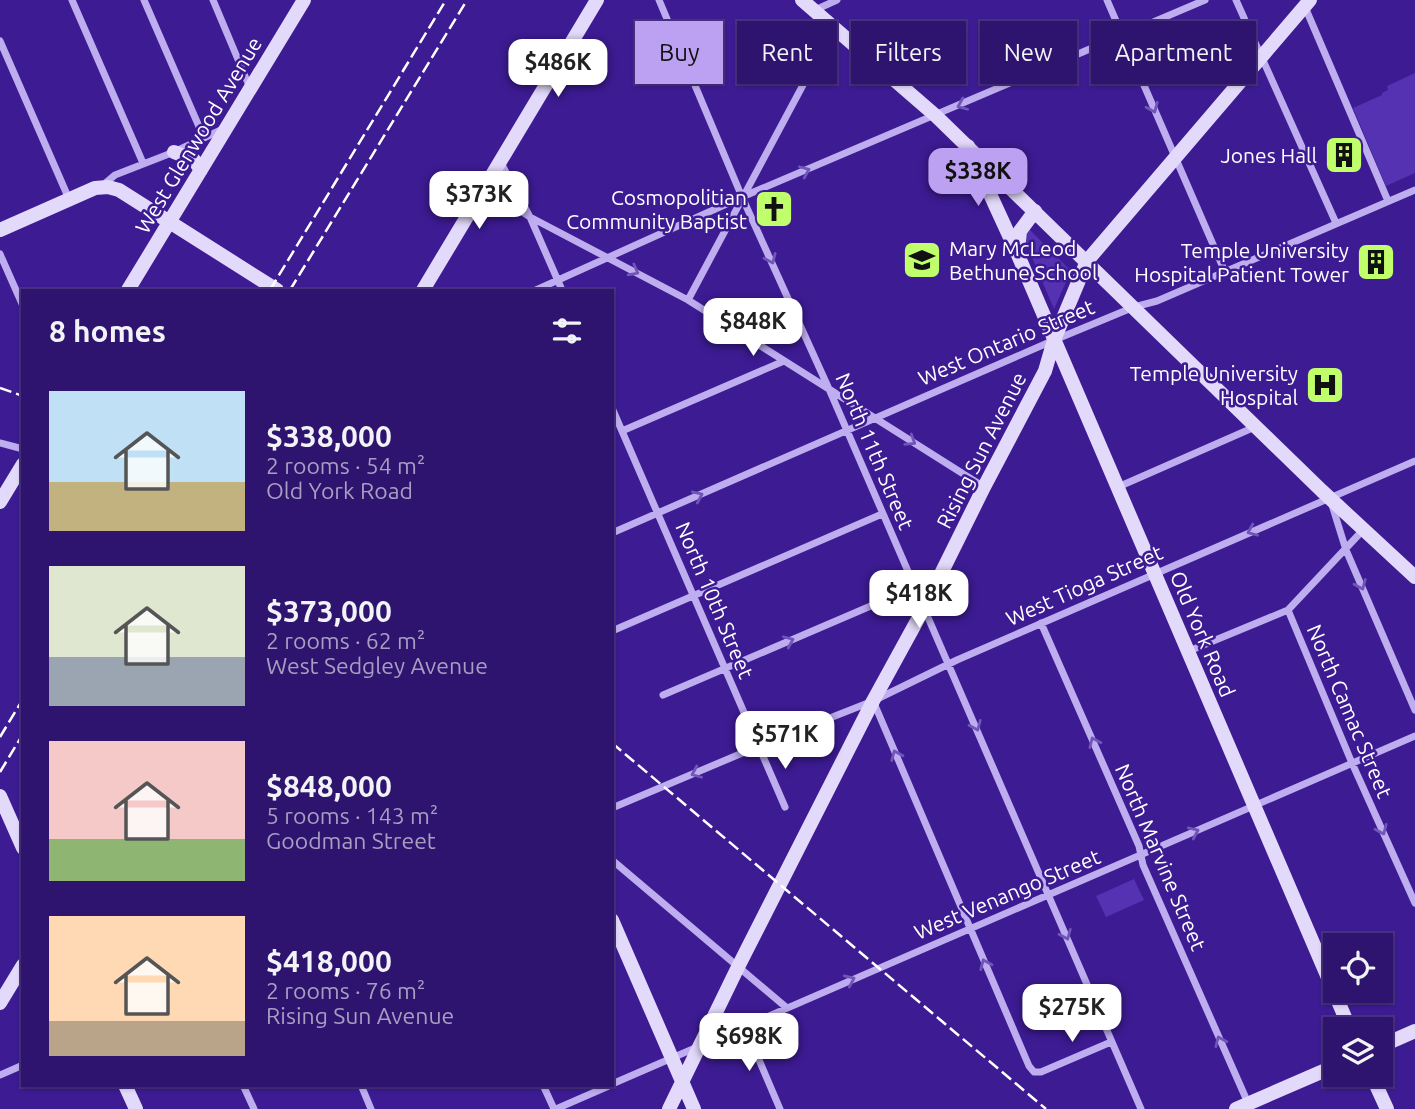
<!DOCTYPE html>
<meta charset="utf-8">
<style>
:root{--surface:#2e146e;--page:#3a2176;--text:#f1f3f6;--muted:#a79ec2;--line:#493381;--accent:#bca0f2}
body{margin:0;font-family:Ubuntu,sans-serif;background:var(--page);color:var(--text);height:100vh;display:flex;flex-direction:column;font-size:26px;white-space:nowrap}
*{box-sizing:border-box;margin:0}
p{font-size:23px;color:var(--muted)}
.icon{flex:none;width:38px;height:38px;fill:none;stroke:currentColor;stroke-width:2;stroke-linecap:round;stroke-linejoin:round}
.map{position:relative;flex:1;overflow:hidden}
.side{position:absolute;left:21px;top:289px;width:593px;height:798px;display:flex;flex-direction:column;background:var(--surface);border-radius:0px;box-shadow:0 2px 5px #0004,0 0 0 2px var(--line)}
.side>*{flex:none}
.guide{position:absolute;left:635px;top:21px;width:665px;height:63px;display:flex;gap:14px}
.tools{position:absolute;left:1323px;top:933px;display:grid;gap:14px}
.tools a{display:grid;place-items:center;width:70px;height:70px;border-radius:0px;background:var(--surface);box-shadow:0 2px 5px #0004,0 0 0 2px var(--line);font-size:35px}
.price{position:absolute;translate:-50% -60px;padding:0 16px;border-radius:14px;background:#fff;color:#222;font-size:23px;line-height:46px;filter:drop-shadow(0 2px 4px #0008)}
.price::after{content:'';position:absolute;left:50%;top:42px;width:21px;height:16px;margin-left:-10px;background:inherit;clip-path:polygon(0 0,100% 0,50% 100%)}
.price.active{background:var(--accent);color:#111}
ul{padding:0;list-style:none}
li{display:flex;align-items:center;gap:21px;height:175px;padding:0 28px}
li span{display:grid;place-items:center;flex:none;width:196px;height:140px;border-radius:0px;color:#555}
li>.icon{margin-inline-start:auto}
span .icon{width:84px;height:84px;fill:#fffc;stroke-width:1}
li b{font-size:30px}
h2{display:flex;justify-content:space-between;align-items:center;height:84px;padding:0 28px;font-size:30px}
.chip{padding:0 24px;border-radius:0px;background:var(--surface);box-shadow:0 2px 5px #0004,0 0 0 2px var(--line);font-size:24px;line-height:63px}
.chip.active{background:var(--accent);color:#111}
.map>svg:first-child{display:block}
</style>
<div class="map">
<svg width="1415" height="1109" viewBox="0 0 1415 1109">
<rect width="100%" height="100%" fill="#3d1b93"/>
<!-- green -->
<path fill="#5532b2" d="M1415,73V173L1386,186L1353,108L1382,95V93L1388,90L1387,86Z
M1030,230L1071,271L1054,309L1025,241L1026,233Z
M1134,879L1144,900L1106,917L1096,896Z"/>
<g fill="none" stroke-linecap="round" stroke-linejoin="round">
<!-- street -->
<path stroke="#beadef" stroke-width="7" d="M72,0L143,163
M144,0L204,138
M213,0L250,88
M659,0L742,197L829,389L1141,1109
M1107,0L1225,272
M1236,0L1336,223
M1305,7L1388,201
M815,10L837,0
M0,41L69,199
M501,163L530,217L562,290
M102,186L115,175L174,152L223,129
M485,187L530,217L688,300L984,487
M0,254L23,306
M536,290L742,197L1205,0
M688,300L834,27
M612,408L785,807
M622,431L784,361
M0,443L23,449
M1118,487L1257,426
M1332,505L1346,550L1415,710
M612,533L1052,341L1134,307L1157,301L1415,190
M1288,610L1352,763L1415,903
M1041,623L1139,846L1143,865L1248,1103
M612,631L882,514
M1189,651L1288,610L1364,529
M663,695L915,587
M874,703L1029,1066L1034,1072H1041L1111,1042
M612,808L759,746L873,701L957,660L1415,461
M612,860L787,1008
M745,1027L780,1109
M0,1075L23,1065
M612,1084L1415,736
M243,1085L254,1109
M361,1085L371,1109
M543,1085L554,1109
M556,1109L611,1085"/>
<!-- secondary -->
<path stroke="#e3dafb" stroke-width="14" d="M802,0L936,116L1322,491L1415,577
M968,146L1018,255L1350,1029
M174,152L194,160L201,170
M0,230L95,188L108,187L119,190L277,290
M1018,250L1020,231L1035,211
M128,290L304,0
M423,290L597,0
M0,502L23,464
M0,796L23,848
M612,920L694,1109
M0,1003L23,965
M1381,1046L1415,1031
M1371,1074L1387,1109
M125,1085L136,1109
M669,1109L738,967L873,701L924,608L984,487L1045,371L1054,340L1087,261L1310,0
M1236,1109L1335,1066"/>
<!-- rail -->
<path stroke="#fff" stroke-width="2.5" stroke-dasharray="12 5" stroke-linecap="butt" d="M270,290L446,0
M290,290L467,0
M0,388L23,396
M0,737L23,699
M612,743L1046,1109
M0,772L23,734"/>
</g>
<!-- one-way arrows -->
<defs><path id="oneway-chevron" d="M-2-3.5L2.5 0L-2 3.5" fill="none" stroke-width="1.6" stroke-linecap="round" stroke-linejoin="round" transform="scale(1.75)"/></defs>
<g stroke="#7155b8">
<use href="#oneway-chevron" transform="translate(962 105) rotate(157)"/>
<use href="#oneway-chevron" transform="translate(1153 108) rotate(67)"/>
<use href="#oneway-chevron" transform="translate(805 171) rotate(-23)"/>
<use href="#oneway-chevron" transform="translate(771 259) rotate(66)"/>
<use href="#oneway-chevron" transform="translate(634 271) rotate(28)"/>
<use href="#oneway-chevron" transform="translate(911 441) rotate(32)"/>
<use href="#oneway-chevron" transform="translate(698 496) rotate(-24)"/>
<use href="#oneway-chevron" transform="translate(1252 531) rotate(157)"/>
<use href="#oneway-chevron" transform="translate(1361 585) rotate(67)"/>
<use href="#oneway-chevron" transform="translate(789 641) rotate(-23)"/>
<use href="#oneway-chevron" transform="translate(976 726) rotate(67)"/>
<use href="#oneway-chevron" transform="translate(1094 742) rotate(-114)"/>
<use href="#oneway-chevron" transform="translate(896 755) rotate(-113)"/>
<use href="#oneway-chevron" transform="translate(696 773) rotate(157)"/>
<use href="#oneway-chevron" transform="translate(1382 830) rotate(66)"/>
<use href="#oneway-chevron" transform="translate(1194 832) rotate(-24)"/>
<use href="#oneway-chevron" transform="translate(1066 935) rotate(67)"/>
<use href="#oneway-chevron" transform="translate(985 964) rotate(-113)"/>
<use href="#oneway-chevron" transform="translate(850 980) rotate(-24)"/>
<use href="#oneway-chevron" transform="translate(1220 1041) rotate(-114)"/>
</g>
<!-- icons -->
<defs>
<g id="building-square" transform="scale(2.0125)"><rect x="-9" y="-9" width="18" height="18" rx="4" fill="#c0ff6b" stroke="#3d1b93"/><path d="M-4-6H4V6H1V3H-1V6H-4ZM-2.5-4.3h1.7v1.8h-1.7ZM.8-4.3h1.7v1.8H.8ZM-2.5-1h1.7V.8h-1.7ZM.8-1h1.7V.8H.8Z" fill="#111"/></g>
<g id="church-square" transform="scale(2.0125)"><rect x="-9" y="-9" width="18" height="18" rx="4" fill="#c0ff6b" stroke="#3d1b93"/><path d="M-1.2-6h2.4v3.5h3.3v2.4h-3.3V6h-2.4V-.1h-3.3v-2.4h3.3Z" fill="#111"/></g>
<g id="school-square" transform="scale(2.0125)"><rect x="-9" y="-9" width="18" height="18" rx="4" fill="#c0ff6b" stroke="#3d1b93"/><path d="M0-5L7-2L0 1L-7-2ZM-4 1L0 2.5L4 1V4Q0 6-4 4Z" fill="#111"/></g>
<g id="hospital-square" transform="scale(2.0125)"><rect x="-9" y="-9" width="18" height="18" rx="4" fill="#c0ff6b" stroke="#3d1b93"/><path d="M-5-5h3v3.5h4V-5h3V5h-3V1.5h-4V5h-3Z" fill="#111"/></g>
</defs>
<g fill-rule="evenodd">
<use href="#building-square" x="1344" y="155"/>
<use href="#church-square" x="774" y="209"/>
<use href="#school-square" x="922" y="260"/>
<use href="#building-square" x="1376" y="262"/>
<use href="#hospital-square" x="1325" y="385"/>
</g>
<g text-anchor="middle" dominant-baseline="central" stroke-width="5" stroke-linejoin="round" paint-order="stroke">
<!-- street labels -->
<g font-size="21" fill="#fff" stroke="#3d1b93">
<text transform="translate(198 135) rotate(-59)">West Glenwood Avenue</text>
<text transform="translate(1006 342) rotate(-23)">West Ontario Street</text>
<text transform="translate(981 450) rotate(-63)">Rising Sun Avenue</text>
<text transform="translate(875 451) rotate(67)">North 11th Street</text>
<text transform="translate(1084 585) rotate(-24)">West Tioga Street</text>
<text transform="translate(715 600) rotate(67)">North 10th Street</text>
<text transform="translate(1203 634) rotate(67)">Old York Road</text>
<text transform="translate(1350 711) rotate(67)">North Camac Street</text>
<text transform="translate(1161 857) rotate(67)">North Marvine Street</text>
<text transform="translate(1007 894) rotate(-23)">West Venango Street</text>
</g>
<!-- poi labels -->
<g font-size="21" fill="#fff" stroke="#3d1b93" text-anchor="end">
<text x="1317" y="155">Jones Hall</text>
<text x="747" y="197">Cosmopolitian<tspan x="747" dy="24">Community Baptist</tspan></text>
<text x="949" y="248" text-anchor="start">Mary McLeod<tspan x="949" dy="24">Bethune School</tspan></text>
<text x="1349" y="250">Temple University<tspan x="1349" dy="24">Hospital Patient Tower</tspan></text>
<text x="1298" y="373">Temple University<tspan x="1298" dy="24">Hospital</tspan></text>
</g>
</g>
</svg>
<div class="tools">
<a><svg class="icon" aria-label="locate" viewBox="0 0 24 24"><circle cx="12" cy="12" r="6"/><path d="M12 2v4M12 18v4M2 12h4M18 12h4"/></svg></a>
<a><svg class="icon" aria-label="layers" viewBox="0 0 24 24"><path d="M12 4l9 5-9 5-9-5zM3 14l9 5 9-5"/></svg></a>
</div>
<b class="price" style="left:558px;top:99px">$486K</b>
<b class="price active" style="left:978px;top:208px">$338K</b>
<b class="price" style="left:479px;top:231px">$373K</b>
<b class="price" style="left:753px;top:358px">$848K</b>
<b class="price" style="left:919px;top:630px">$418K</b>
<b class="price" style="left:785px;top:771px">$571K</b>
<b class="price" style="left:1072px;top:1044px">$275K</b>
<b class="price" style="left:749px;top:1073px">$698K</b>
<div class="guide">
<a class="chip active">Buy</a>
<a class="chip">Rent</a>
<a class="chip">Filters</a>
<a class="chip">New</a>
<a class="chip">Apartment</a>
</div>
<section class="side">
<h2>8 homes<svg class="icon" aria-label="filters" viewBox="0 0 24 24"><path d="M4 7h16M4 17h16"/><circle cx="9" cy="7" r="2"/><circle cx="15" cy="17" r="2"/></svg></h2>
<ul>
<li><span style="background:linear-gradient(#bfe0f5 65%,#c2b280 0)"><svg class="icon" aria-label="home" viewBox="0 0 24 24"><path d="M3 11l9-7 9 7M6 9v11h12V9"/></svg></span><div><b>$338,000</b><p>2 rooms · 54 m²</p><p>Old York Road</p></div></li>
<li><span style="background:linear-gradient(#dfe7d0 65%,#9aa5b1 0)"><svg class="icon" aria-label="home" viewBox="0 0 24 24"><path d="M3 11l9-7 9 7M6 9v11h12V9"/></svg></span><div><b>$373,000</b><p>2 rooms · 62 m²</p><p>West Sedgley Avenue</p></div></li>
<li><span style="background:linear-gradient(#f6c9c9 70%,#8fb573 0)"><svg class="icon" aria-label="home" viewBox="0 0 24 24"><path d="M3 11l9-7 9 7M6 9v11h12V9"/></svg></span><div><b>$848,000</b><p>5 rooms · 143 m²</p><p>Goodman Street</p></div></li>
<li><span style="background:linear-gradient(#ffd9b3 75%,#b9a48a 0)"><svg class="icon" aria-label="home" viewBox="0 0 24 24"><path d="M3 11l9-7 9 7M6 9v11h12V9"/></svg></span><div><b>$418,000</b><p>2 rooms · 76 m²</p><p>Rising Sun Avenue</p></div></li>
</ul>
</section>
</div>
